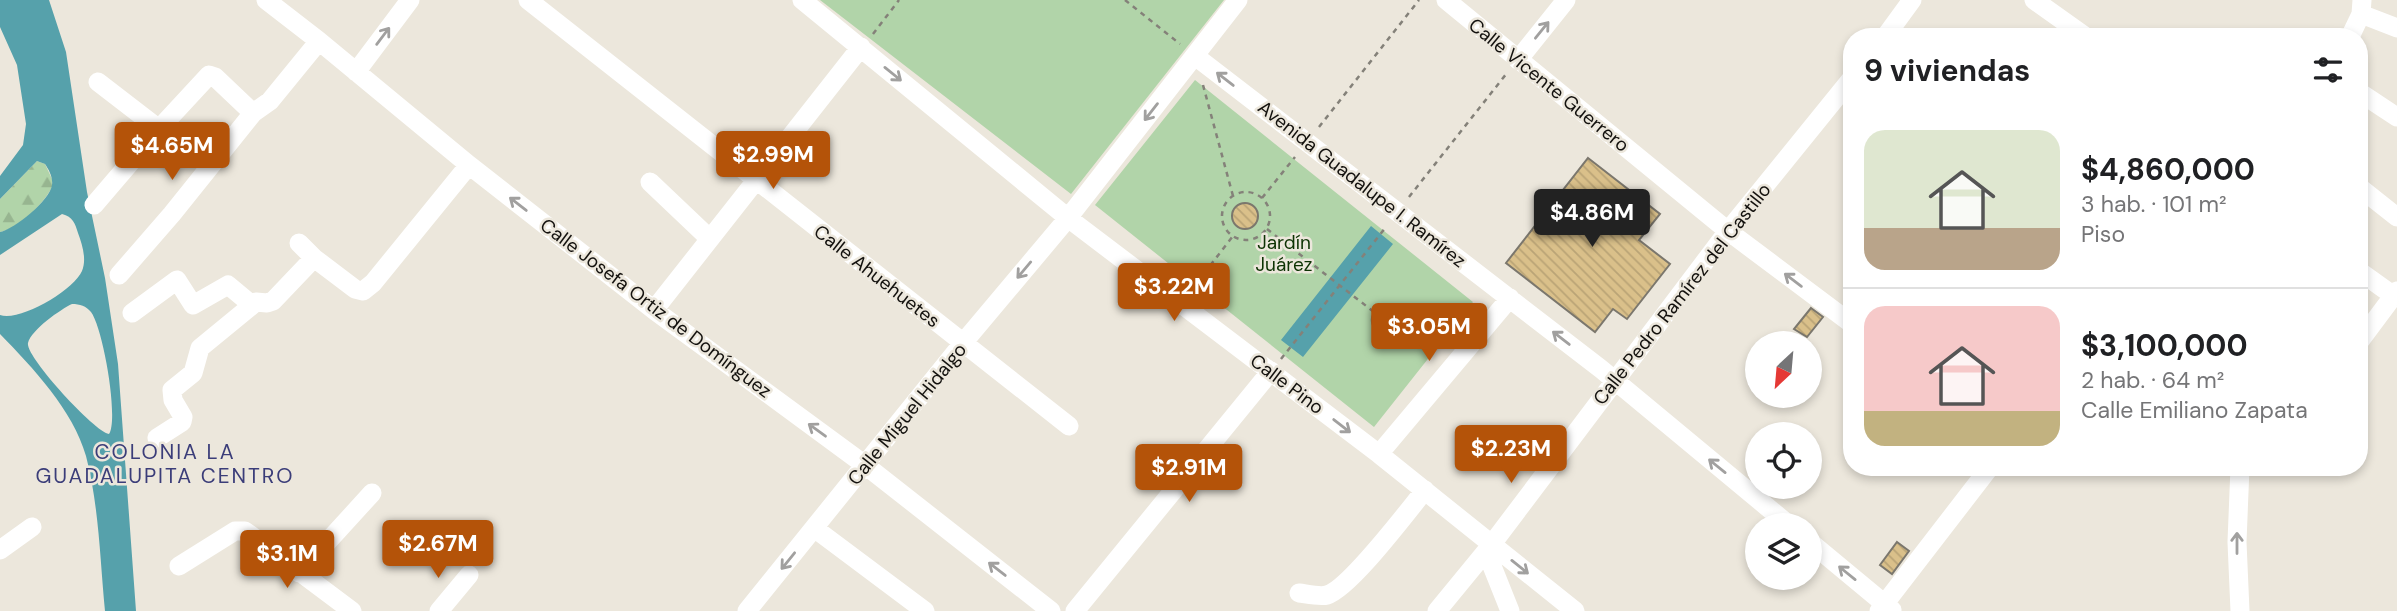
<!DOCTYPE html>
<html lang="es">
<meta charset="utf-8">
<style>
:root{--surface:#fff;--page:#f2f2f2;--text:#202124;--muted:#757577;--line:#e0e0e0;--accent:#b45309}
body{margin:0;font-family:"DM Sans",sans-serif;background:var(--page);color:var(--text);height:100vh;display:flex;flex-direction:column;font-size:26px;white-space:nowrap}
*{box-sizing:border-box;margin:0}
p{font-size:23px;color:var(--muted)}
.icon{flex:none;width:38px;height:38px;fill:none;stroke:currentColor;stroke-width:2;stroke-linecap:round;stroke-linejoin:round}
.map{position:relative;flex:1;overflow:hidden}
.drawer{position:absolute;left:1843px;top:28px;width:525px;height:448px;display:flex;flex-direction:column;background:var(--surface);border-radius:28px;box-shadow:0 4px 10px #0003}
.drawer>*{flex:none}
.needle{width:46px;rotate:206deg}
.fabs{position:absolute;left:1745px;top:331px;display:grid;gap:14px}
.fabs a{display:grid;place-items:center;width:77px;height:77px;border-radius:50%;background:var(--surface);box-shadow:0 4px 10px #0003;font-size:35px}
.price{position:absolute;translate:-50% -60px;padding:0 16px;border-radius:7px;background:var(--accent);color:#fff;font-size:23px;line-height:46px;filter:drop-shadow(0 2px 4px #0008)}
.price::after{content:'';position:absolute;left:50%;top:42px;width:21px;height:16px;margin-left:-10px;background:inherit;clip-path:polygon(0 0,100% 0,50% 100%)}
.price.current{background:#222;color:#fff}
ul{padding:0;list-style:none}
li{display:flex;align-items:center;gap:21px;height:175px;padding:0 21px}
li+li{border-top:2px solid var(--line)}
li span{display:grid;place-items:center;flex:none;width:196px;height:140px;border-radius:21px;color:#555}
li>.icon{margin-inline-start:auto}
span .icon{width:84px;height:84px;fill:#fffc;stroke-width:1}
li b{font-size:30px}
h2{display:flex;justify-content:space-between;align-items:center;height:84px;padding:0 21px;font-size:30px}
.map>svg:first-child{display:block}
</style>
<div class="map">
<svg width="2397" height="611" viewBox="0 0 2397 611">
<defs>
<pattern id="forest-firs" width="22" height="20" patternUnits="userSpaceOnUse" patternTransform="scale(1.75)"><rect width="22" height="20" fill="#b1d4a9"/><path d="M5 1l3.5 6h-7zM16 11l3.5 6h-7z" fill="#97b590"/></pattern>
<pattern id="building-back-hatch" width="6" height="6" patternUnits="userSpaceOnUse" patternTransform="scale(1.75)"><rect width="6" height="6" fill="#dac08a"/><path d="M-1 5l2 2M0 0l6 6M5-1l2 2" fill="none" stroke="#baa476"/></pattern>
</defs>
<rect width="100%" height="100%" fill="#ece7dc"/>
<!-- forest -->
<path fill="url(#forest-firs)" d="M37,161L45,164L52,179V187C43,205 19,228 0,232V199Z"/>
<!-- green -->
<path fill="#b1d4a9" d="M820,0H1224L1071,194Z
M1195,80L1473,302L1374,427L1095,205Z"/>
<!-- water -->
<path fill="#56a1ab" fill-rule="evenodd" d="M0,0H49L66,52L87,192L105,278L118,364L136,611H105C100,560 99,506 86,456C73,410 33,368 0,334V315C20,322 74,290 82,271C87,259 82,244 78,233C75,223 73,217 62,214L0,255V232C15,229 50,200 52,185C53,177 49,170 45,164L37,161L0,199V176L23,145L26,124L17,65L0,27ZM72,304C80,304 86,306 91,312C103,328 119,419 109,434C94,431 25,356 28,343C31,330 61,309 72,304Z
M1371,226L1393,244L1303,357L1281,340Z"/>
<!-- building -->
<path fill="url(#building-back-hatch)" stroke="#7b776d" stroke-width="2" d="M1588,158L1660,214L1639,240L1670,264L1627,319L1613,309L1595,332L1506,263Z
M1232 216a13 13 0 1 1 26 0a13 13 0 1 1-26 0Z
M1811,308L1823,317L1807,337L1794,329Z
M1897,542L1909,551L1892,574L1880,565Z"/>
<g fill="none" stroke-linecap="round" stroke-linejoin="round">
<!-- path -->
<path stroke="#848179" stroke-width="2.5" stroke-dasharray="5 5" stroke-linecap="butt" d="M1125,0L1180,44
M873,34L899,0
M1203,85L1233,196
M1319,127L1419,0
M1222 216a24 24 0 1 1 48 0a24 24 0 1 1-48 0Z
M1409,197L1507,73
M1262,198L1295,157
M1267,229L1374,312
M1192,289L1233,236
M1372 320a12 12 0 1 1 24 0a12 12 0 1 1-24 0Z
M1281,359L1386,227"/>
<!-- minor -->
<path stroke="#fff" stroke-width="19" d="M266,0L319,41L469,165L654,310L865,465L1051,611
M528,0L1069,426
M802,0L1068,218L1379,454L1575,611
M1446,0L1728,231L1852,324
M2034,0L2086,37
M2361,14L2397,28
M1885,37L1912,0
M2350,37L2361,14L2362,0
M1195,56L1601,369L1789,525
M1518,60L1566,0
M356,72L410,0
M98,82L159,129L209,75L215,77L253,113
M2359,92L2397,117
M650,182L710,239
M2359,187L2397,217
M94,205L159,129
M299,243L314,258L355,289L363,291L373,283L469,165
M2359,271L2394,296
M119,275L172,214L253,113L270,101L319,41
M654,310L861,47
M132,313L177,280L193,305L228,285L252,305
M2359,342L2397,291
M157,438L182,422L183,417L173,400L172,390L193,373L200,348L256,302L267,303L273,301L314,258
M1379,454L1510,298
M814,528L925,611
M1810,542L1892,610
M0,550L32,527
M1486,551L1510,611
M179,566L235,531H245L352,611
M299,573L372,493
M1299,593C1307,594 1320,597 1327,595C1350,588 1407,512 1425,490
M439,611L469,575
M747,611L963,343L1068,218L1238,0
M1075,611L1271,371
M1437,611L1492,544L1728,231L1852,78
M1879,611L1990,467
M2240,611L2237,542L2240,467"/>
</g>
<!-- one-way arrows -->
<defs><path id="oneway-shaft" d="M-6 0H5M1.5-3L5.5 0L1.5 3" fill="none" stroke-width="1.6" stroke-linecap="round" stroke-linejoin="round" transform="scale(1.75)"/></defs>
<g stroke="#a1a09f">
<use href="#oneway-shaft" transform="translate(1542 30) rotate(-51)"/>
<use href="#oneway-shaft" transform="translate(383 36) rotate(-53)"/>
<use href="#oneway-shaft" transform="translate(893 74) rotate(39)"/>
<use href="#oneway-shaft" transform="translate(1225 79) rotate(-142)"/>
<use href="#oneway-shaft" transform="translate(1151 112) rotate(128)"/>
<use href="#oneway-shaft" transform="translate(518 204) rotate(-142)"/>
<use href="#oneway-shaft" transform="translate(1024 270) rotate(130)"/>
<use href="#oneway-shaft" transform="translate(1793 280) rotate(-143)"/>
<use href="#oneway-shaft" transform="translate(1561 338) rotate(-142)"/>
<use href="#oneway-shaft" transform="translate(1342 426) rotate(38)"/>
<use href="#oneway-shaft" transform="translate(817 430) rotate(-144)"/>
<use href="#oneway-shaft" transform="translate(1717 466) rotate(-141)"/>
<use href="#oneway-shaft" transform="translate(2237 543) rotate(-90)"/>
<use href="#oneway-shaft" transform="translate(788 561) rotate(129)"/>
<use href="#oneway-shaft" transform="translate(1520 567) rotate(39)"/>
<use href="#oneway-shaft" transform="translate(997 569) rotate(-142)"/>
<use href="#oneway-shaft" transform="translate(1847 573) rotate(-141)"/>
</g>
<g text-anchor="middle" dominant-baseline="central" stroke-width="5" stroke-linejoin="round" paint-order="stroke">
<!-- street labels -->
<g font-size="19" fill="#13110e" stroke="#ece7dc">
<text transform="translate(1549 85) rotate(39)">Calle Vicente Guerrero</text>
<text transform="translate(1362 184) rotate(38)">Avenida Guadalupe I. Ramírez</text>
<text transform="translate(877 276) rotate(38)">Calle Ahuehuetes</text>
<text transform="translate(1682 294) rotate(-52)">Calle Pedro Ramírez del Castillo</text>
<text transform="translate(656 308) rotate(37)">Calle Josefa Ortiz de Domínguez</text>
<text transform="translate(1287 384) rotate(37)">Calle Pino</text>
<text transform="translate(907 414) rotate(-51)">Calle Miguel Hidalgo</text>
</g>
<!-- park labels -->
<g font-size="19" fill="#0d3303" stroke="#ece7dc">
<text x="1284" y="242">Jardín<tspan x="1284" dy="22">Juárez</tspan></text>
</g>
<!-- neighbourhood labels -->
<g font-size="21" letter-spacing="2" fill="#3b3d79" stroke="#ece7dc">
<text x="165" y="452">COLONIA LA<tspan x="165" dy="24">GUADALUPITA CENTRO</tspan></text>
</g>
</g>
</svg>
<div class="fabs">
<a><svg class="needle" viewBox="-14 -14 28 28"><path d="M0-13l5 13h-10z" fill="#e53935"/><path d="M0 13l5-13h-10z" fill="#757577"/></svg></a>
<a><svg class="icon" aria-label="locate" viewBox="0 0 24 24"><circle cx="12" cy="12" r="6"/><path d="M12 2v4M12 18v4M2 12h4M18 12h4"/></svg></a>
<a><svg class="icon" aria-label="layers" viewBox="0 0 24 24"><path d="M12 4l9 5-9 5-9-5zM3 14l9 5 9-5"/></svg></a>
</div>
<b class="price" style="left:172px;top:182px">$4.65M</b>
<b class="price" style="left:773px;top:191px">$2.99M</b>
<b class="price current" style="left:1592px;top:249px">$4.86M</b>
<b class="price" style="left:1174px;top:323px">$3.22M</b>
<b class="price" style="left:1429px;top:363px">$3.05M</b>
<b class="price" style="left:1511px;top:485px">$2.23M</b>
<b class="price" style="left:1189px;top:504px">$2.91M</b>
<b class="price" style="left:438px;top:580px">$2.67M</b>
<b class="price" style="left:287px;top:590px">$3.1M</b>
<section class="drawer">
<h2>9 viviendas<svg class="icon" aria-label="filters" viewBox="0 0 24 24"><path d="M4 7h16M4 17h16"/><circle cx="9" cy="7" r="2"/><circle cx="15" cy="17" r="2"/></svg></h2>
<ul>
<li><span style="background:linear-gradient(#dfe7d0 70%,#b9a48a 0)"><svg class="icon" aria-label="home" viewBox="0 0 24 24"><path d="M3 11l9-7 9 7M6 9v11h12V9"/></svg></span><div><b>$4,860,000</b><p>3 hab. · 101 m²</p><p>Piso</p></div></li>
<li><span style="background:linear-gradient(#f6c9c9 75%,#c2b280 0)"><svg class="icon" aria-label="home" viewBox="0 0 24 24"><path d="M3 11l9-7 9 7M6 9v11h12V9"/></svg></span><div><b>$3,100,000</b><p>2 hab. · 64 m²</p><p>Calle Emiliano Zapata</p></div></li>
</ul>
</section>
</div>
